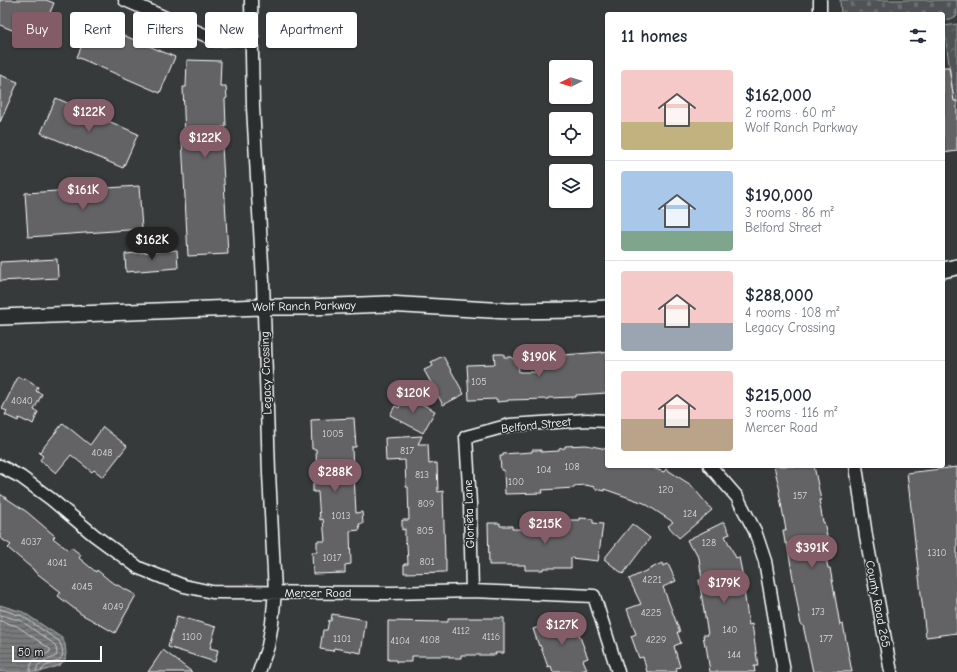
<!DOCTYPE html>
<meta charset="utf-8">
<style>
:root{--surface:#fff;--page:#f6f6f7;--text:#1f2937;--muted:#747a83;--line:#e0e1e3;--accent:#845c67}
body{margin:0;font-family:"Comic Neue",sans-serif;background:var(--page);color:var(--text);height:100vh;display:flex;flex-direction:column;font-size:15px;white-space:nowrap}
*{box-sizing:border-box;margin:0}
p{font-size:13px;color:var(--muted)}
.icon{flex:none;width:22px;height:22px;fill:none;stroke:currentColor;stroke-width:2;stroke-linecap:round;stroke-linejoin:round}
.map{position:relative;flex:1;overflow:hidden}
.panel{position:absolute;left:605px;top:12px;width:340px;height:456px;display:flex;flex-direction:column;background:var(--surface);border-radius:4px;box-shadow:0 1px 3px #0004}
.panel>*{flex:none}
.guide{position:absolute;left:12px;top:12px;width:380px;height:36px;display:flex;gap:8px}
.needle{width:26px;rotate:265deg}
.fabs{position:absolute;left:549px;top:60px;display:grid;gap:8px}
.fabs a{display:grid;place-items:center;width:44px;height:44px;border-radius:4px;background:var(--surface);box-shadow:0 1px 3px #0004;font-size:20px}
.scale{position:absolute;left:12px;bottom:10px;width:90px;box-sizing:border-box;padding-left:4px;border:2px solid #fff;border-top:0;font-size:11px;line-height:14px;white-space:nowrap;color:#fff;-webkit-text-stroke:3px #2a2d2e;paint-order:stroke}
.price{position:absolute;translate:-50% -34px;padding:0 9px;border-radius:14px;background:var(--accent);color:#fff;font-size:13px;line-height:26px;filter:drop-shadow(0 1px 2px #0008)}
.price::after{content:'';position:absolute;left:50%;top:24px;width:12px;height:9px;margin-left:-6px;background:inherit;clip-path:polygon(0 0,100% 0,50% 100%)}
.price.on{background:#222;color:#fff}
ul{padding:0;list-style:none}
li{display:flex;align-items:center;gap:12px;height:100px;padding:0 16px}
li+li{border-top:1px solid var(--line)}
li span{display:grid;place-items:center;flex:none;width:112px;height:80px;border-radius:4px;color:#555}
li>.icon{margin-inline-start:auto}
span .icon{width:48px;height:48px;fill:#fffc;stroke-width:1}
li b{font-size:17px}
h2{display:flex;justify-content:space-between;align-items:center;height:48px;padding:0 16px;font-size:17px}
.pill{padding:0 14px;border-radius:4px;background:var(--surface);box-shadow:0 1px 3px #0004;font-size:14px;line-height:36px}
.pill.on{background:var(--accent);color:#fff}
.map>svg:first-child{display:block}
</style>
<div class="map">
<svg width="957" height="672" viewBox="0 0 957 672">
<defs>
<pattern id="cemetery-stones" width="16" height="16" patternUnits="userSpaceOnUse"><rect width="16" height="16" fill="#505354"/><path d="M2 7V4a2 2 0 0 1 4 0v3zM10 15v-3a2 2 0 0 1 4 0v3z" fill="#6a6d6e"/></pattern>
<pattern id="park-crowns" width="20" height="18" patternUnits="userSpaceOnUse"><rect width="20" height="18" fill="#505354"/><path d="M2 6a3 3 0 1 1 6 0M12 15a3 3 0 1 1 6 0" fill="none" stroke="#6a6d6e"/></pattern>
<pattern id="water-rules" width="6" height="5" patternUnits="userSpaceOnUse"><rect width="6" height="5" fill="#767879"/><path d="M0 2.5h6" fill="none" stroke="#616262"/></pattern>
</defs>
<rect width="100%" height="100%" fill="#373a3b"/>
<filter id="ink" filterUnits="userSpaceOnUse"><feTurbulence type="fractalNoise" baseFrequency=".025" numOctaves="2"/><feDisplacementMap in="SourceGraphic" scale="8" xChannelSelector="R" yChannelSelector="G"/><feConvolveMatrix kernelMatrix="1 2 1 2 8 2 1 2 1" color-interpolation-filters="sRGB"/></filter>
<g filter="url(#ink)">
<!-- cemetery -->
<path fill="url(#cemetery-stones)" stroke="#a8a9aa" d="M840,0H957V16L943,22V14H841Z"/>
<!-- park -->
<path fill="url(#park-crowns)" stroke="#a8a9aa" d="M957,24V101H954L944,26Z"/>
<!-- water -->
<path fill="url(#water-rules)" stroke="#adaeaf" d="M0,605L23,612L62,638L65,644L66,653L65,660L60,665L40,672H0Z"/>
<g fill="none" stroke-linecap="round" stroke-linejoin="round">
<!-- shore -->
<path stroke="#c8c9c9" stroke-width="1" d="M0,609L22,616L59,641C73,668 43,659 41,672
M0,615L20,620L54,644L56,648L57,653L56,656C48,661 37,660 36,672
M0,621L17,626L50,649V652C39,657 30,658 30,672"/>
</g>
<!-- building -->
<path fill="#636465" stroke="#fff" d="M0,0H46L54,3L38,41L0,25Z
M92,22L175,57L160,93L77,57Z
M187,60L221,61L220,86H226L227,98L225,99L226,127H221L228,254L188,256L182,139L185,138L183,87H186Z
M943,67H949L954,101H957V151L943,153Z
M0,75L18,82L0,122Z
M56,98L138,134L123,168L41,133Z
M139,186L142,229L28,237L25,193Z
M177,250L178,268L126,272L125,254Z
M57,259L58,278L0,281V262Z
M602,352V353L607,352V393L576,395V397L548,398V399L508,400V401L497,402V399L469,400L467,365L495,364L494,354H504V357H511L513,359H518L519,372H537L536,362L551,361L550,356Z
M443,356L464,394L443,405L424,370L433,366L431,362Z
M18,377L22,379L24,378L30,381L31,383L38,387L36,391L42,394L34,410L38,412L33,424L28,421L27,422L19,418L18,421L5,415L7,411L2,409Z
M405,395L435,411L423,433L390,415L395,406L399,408Z
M354,418L356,447H352L353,475H354L356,513L362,512L363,524H359L360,530L350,531L351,564L345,565V573L313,574L312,552H317V541H325L323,519L320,520L318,492H313V483H317L316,449H312L311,420Z
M63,423L90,445L103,427L127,446L103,477L94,470L92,472L71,455L56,473L40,460L43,456L39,453Z
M422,436L418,444H428L429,464L437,463L438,492L443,491L445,559H446V572L404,573V564H408L407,544L405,542V529L402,530V520H409L408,487H406L405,460L386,461L385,438Z
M586,445L607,449V466H647L664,472L666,469L691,485L712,510L679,538L668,526L673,522L644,503L604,489V491L595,489V487L585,485L574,486V488L542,490L543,493L505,494L504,470H501L500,456H503V454L532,452V450H541V452L559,451V449L565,448V446Z
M774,466H814L821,500H819L823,522H824L827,536L822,537L828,568H830L840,625L843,624L852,672H813L803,625H801L787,543H785L783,530H786L779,492L780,491Z
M957,467V633L926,637L907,473Z
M0,494L27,512L55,536L53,538L68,550L71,547L81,555L79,558L96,572L97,570L110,581L136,595L115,633L81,614L58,596L61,592L34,571V570L8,548L11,545L0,538Z
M580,518L593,519V523L603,524L598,561L571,558V568H543V570H525V565H489L488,523H500V526H512V529H548V523H560L559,520H580Z
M724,522L730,534L725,536L736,558L739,557L744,583L743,584L749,625L752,624L758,666H754L755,672H710L706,645L705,646L703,635H708L699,580H702L699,558L693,547L691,548L687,540Z
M632,524L650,538L623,574L604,559Z
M662,563L663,566L668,564L676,581L663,587L680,632H677L681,643L674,646L680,667L676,668L677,672H647L643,657L639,658L631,636L636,634L627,609L641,604L629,579Z
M332,614L366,620L361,653L334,648L333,651L320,649L323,630H327L329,620L331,621Z
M177,616L216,627L210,648L218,650L215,662L168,647Z
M572,616L588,658L583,660L587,669L579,672H553L551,666L548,667L542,650L540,645L539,646L533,629Z
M448,618H504V653H495L496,655H461V658H449L450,656H412V662H396V660H388V621L448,622Z
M163,650L192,672H148Z"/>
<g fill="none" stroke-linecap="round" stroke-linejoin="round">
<!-- minor casing -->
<g stroke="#fff" stroke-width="15">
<path id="minor" d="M125,0L216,40L252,37
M251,0L253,107L263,281L269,473L275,592L272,623L268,646L259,672
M820,0V14
M0,466L21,477L51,499L94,535L139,568L184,586L212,592L391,593L472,591L594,596L618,672
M710,466L737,497L755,531L765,561L784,672
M856,466L866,536L891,672
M472,591L470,504L466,437L510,425L587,420L607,421"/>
</g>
<!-- tertiary casing -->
<g stroke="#fff" stroke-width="18">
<path id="tertiary" d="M943,270L957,267
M0,317L263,307H310L387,304L508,311L575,310L607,308"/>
</g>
<!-- minor -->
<use href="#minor" stroke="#2a2d2e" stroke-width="12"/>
<!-- tertiary -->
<use href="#tertiary" stroke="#2a2d2e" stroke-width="15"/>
</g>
</g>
<g text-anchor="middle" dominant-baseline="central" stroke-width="3" stroke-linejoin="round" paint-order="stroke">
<!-- number labels -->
<g font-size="10" fill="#d8d8d8">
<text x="479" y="382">105</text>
<text x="22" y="401">4040</text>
<text x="333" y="434">1005</text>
<text x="407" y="451">817</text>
<text x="102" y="453">4048</text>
<text x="572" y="467">108</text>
<text x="544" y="470">104</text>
<text x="422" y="475">813</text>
<text x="516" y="482">100</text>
<text x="666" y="490">120</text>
<text x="800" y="496">157</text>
<text x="426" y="504">809</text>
<text x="690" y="514">124</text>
<text x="341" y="516">1013</text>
<text x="425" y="531">805</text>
<text x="31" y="542">4037</text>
<text x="709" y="543">128</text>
<text x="937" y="553">1310</text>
<text x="332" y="558">1017</text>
<text x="427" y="562">801</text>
<text x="57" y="563">4041</text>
<text x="652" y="580">4221</text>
<text x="82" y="587">4045</text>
<text x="113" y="607">4049</text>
<text x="818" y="612">173</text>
<text x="651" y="613">4225</text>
<text x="730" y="630">140</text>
<text x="461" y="631">4112</text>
<text x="192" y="637">1100</text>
<text x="491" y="637">4116</text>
<text x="342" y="639">1101</text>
<text x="826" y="639">177</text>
<text x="430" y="640">4108</text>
<text x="656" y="640">4229</text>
<text x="400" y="641">4104</text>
<text x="734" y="655">144</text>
</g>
<!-- street labels -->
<g font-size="12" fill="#fff" stroke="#2a2d2e">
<text transform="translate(304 306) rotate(-1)">Wolf Ranch Parkway</text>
<text transform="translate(266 373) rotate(-92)">Legacy Crossing</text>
<text transform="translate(536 425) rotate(-6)">Belford Street</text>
<text transform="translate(469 514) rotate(-92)">Glorieta Lane</text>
<text x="318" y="593">Mercer Road</text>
<text transform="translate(878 604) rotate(79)">County Road 265</text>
</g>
</g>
</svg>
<div class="fabs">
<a><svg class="needle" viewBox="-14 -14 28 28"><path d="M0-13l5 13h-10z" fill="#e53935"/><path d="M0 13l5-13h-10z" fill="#747a83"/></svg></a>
<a><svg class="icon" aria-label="locate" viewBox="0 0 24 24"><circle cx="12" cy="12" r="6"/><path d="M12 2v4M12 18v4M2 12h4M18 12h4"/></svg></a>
<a><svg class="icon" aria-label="layers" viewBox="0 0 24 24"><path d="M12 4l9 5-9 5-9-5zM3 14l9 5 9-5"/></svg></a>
</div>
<div class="scale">50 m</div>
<b class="price" style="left:89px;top:133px">$122K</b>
<b class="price" style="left:205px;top:159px">$122K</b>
<b class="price" style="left:83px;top:211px">$161K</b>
<b class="price on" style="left:152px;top:261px">$162K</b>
<b class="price" style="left:539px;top:378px">$190K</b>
<b class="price" style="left:413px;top:414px">$120K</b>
<b class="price" style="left:335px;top:493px">$288K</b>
<b class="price" style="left:545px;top:545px">$215K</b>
<b class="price" style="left:812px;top:569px">$391K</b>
<b class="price" style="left:724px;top:604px">$179K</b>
<b class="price" style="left:562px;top:646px">$127K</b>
<div class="guide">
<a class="pill on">Buy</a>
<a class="pill">Rent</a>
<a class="pill">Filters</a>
<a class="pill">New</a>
<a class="pill">Apartment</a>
</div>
<section class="panel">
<h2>11 homes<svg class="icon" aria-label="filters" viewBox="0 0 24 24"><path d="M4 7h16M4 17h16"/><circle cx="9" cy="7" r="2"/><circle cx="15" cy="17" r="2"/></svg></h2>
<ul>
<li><span style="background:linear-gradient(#f6c9c9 65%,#c2b280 0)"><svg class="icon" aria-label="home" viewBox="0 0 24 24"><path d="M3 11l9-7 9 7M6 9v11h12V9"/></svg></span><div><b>$162,000</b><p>2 rooms · 60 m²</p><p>Wolf Ranch Parkway</p></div></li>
<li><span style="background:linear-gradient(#a9c7e8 75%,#7fa58c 0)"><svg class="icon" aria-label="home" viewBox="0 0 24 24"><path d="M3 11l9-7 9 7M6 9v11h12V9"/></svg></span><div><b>$190,000</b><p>3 rooms · 86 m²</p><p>Belford Street</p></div></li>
<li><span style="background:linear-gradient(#f6c9c9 65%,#9aa5b1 0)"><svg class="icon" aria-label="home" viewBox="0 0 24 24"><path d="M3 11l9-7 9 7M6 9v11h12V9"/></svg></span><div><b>$288,000</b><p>4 rooms · 108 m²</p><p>Legacy Crossing</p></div></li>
<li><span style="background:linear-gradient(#f6c9c9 60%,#b9a48a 0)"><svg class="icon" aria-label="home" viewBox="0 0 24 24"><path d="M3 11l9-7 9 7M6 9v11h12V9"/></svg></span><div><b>$215,000</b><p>3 rooms · 116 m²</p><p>Mercer Road</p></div></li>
</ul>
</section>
</div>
